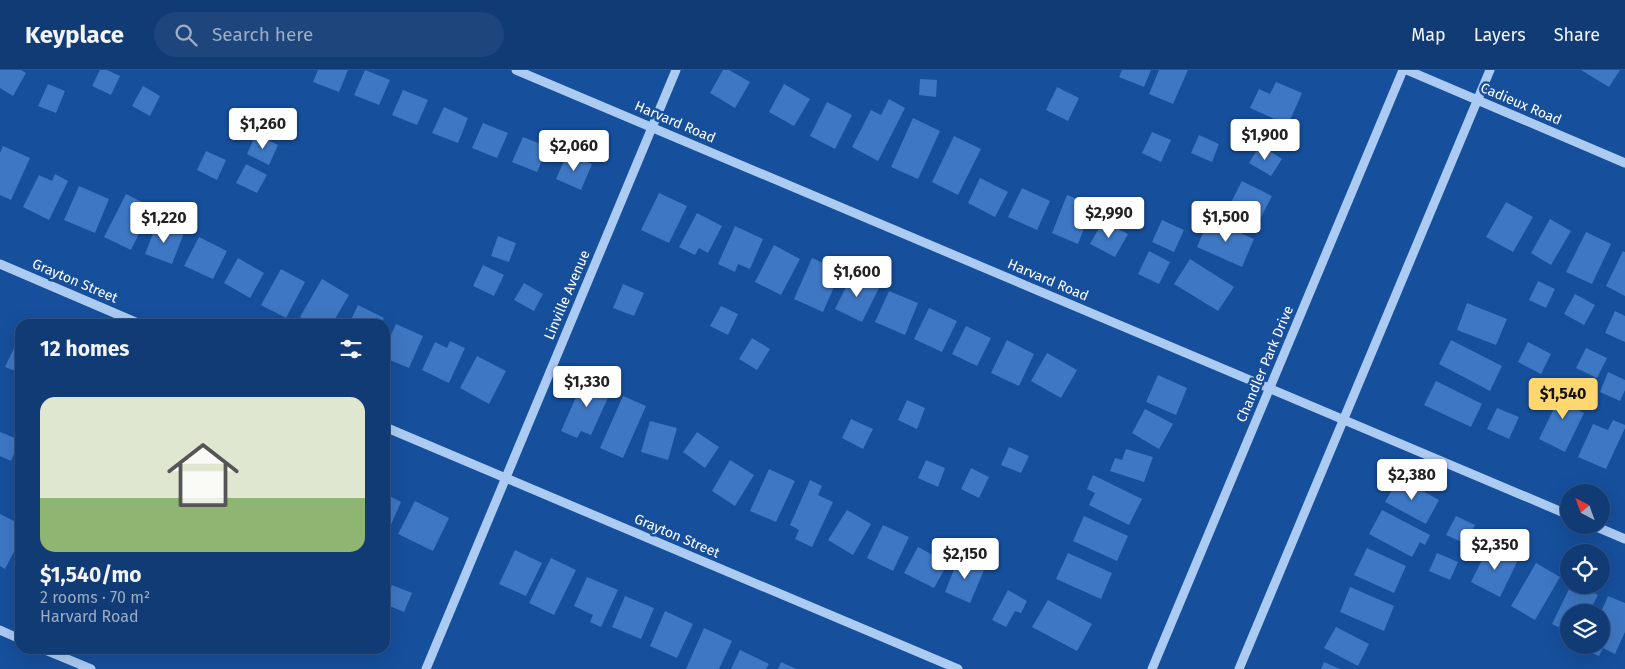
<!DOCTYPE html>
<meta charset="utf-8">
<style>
:root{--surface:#103b75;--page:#1e467d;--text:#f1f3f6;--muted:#9cadc5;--line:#305587;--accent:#ffd76e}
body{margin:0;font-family:"Fira Sans",sans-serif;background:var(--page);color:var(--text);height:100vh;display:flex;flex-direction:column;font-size:19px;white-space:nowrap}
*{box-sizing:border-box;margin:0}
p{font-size:16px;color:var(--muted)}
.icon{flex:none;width:28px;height:28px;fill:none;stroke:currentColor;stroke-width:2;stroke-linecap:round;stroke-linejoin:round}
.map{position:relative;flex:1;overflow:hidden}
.side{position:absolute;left:15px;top:249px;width:375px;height:335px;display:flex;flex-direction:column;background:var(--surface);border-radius:15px;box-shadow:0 5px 20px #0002,0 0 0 1px var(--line)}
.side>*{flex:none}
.needle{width:32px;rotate:319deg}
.tools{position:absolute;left:1560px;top:414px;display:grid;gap:10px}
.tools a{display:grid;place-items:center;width:50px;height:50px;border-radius:50%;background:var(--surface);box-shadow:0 5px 20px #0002,0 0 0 1px var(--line);font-size:25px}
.price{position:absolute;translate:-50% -42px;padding:0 11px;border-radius:5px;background:#fff;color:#222;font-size:16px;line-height:32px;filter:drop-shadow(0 1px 2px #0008)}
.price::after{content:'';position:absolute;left:50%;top:30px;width:15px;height:11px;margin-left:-8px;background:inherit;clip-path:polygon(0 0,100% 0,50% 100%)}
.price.current{background:var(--accent);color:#111}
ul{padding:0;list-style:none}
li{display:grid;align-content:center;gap:10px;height:265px;padding:0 25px}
li span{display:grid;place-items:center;height:155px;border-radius:15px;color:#555}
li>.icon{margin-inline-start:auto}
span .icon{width:90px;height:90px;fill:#fffc;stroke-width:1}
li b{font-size:21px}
h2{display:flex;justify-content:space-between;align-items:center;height:60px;padding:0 25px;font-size:21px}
header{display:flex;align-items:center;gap:30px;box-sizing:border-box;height:70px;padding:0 25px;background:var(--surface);border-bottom:1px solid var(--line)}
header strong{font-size:24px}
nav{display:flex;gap:28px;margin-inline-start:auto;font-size:18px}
.search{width:350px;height:45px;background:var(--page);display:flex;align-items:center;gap:12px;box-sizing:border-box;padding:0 18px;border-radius:28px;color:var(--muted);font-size:19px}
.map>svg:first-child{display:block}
</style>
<header>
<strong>Keyplace</strong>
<div class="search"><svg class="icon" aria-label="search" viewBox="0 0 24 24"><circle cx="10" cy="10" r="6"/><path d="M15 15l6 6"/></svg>Search here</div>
<nav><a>Map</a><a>Layers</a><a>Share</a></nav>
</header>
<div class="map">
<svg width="1625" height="599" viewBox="0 0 1625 599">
<rect width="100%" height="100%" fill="#164f9c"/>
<!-- building -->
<path fill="#3e77c3" d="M0,0H21L26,3L13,26L0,18Z
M100,0H107L120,6L111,25L92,16Z
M318,0H348L339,22L313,12Z
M365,0L390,10L379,35L354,25Z
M723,0H729L750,12L735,38L710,23Z
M1122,0H1151L1144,17L1119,7Z
M1159,0H1188L1173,34L1149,24Z
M1581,0H1620L1609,17Z
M920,9L937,10L936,27L919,25Z
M1276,12L1302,23L1288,55L1250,38L1259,19L1270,24Z
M48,14L65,21L56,43L38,36Z
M784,14L810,29L794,56L769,42Z
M143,16L160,26L150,46L132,36Z
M1057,17L1079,28L1068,51L1046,40Z
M403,20L428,30L417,55L392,45Z
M889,29L905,38L878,91L852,77L871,40L881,45Z
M827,32L852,45L835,79L810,66Z
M444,37L468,48L458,73L432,63Z
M913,48L940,61L918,109L891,97Z
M483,53L508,63L497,88L472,78Z
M1152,62L1171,70L1161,92L1142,83Z
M256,64L278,75L269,95L247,84Z
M1199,65L1219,74L1212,92L1191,83Z
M954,66L981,79L958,125L932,112Z
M523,67L548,77L537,102L512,92Z
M1260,75L1282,89L1271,106L1249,93Z
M3,76L30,88L11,130L0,125V83Z
M206,81L226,90L217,110L197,100Z
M567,84L592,94L581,120L556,109Z
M246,94L267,105L257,123L236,113Z
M55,104L68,111L49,150L23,137L39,105L52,111Z
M980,108L1008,122L995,147L968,133Z
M1242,111L1272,126L1258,153L1228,138Z
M79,116L109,129L95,163L64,150Z
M1022,118L1050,131L1037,160L1008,147Z
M659,123L687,136L669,173L641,160Z
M126,124L152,137L131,180L104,167Z
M1067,125L1093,135L1078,174L1052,163Z
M1506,132L1533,147L1513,182L1486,167Z
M697,143L722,156L708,183L699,178L695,185L679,177Z
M1209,149L1254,169L1242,197L1197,177Z
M1550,149L1571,161L1551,195L1531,183Z
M1162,150L1184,160L1174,182L1152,172Z
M1103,151L1128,164L1115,187L1090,174Z
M157,153L184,163L172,194L145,184Z
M735,156L763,169L750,199L738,194L735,202L718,194Z
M1586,162L1611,174L1592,214L1566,202Z
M498,166L516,173L509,192L491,186Z
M199,167L227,181L213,209L184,196Z
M774,175L800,189L781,225L755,212Z
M1149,181L1170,192L1159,214L1138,204Z
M1623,181L1625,182V226L1606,216Z
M238,188L264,203L250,228L224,213Z
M812,188L841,201L823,242L794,229Z
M1190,189L1234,217L1218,241L1174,214Z
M483,195L504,205L494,226L473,216Z
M281,199L305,212L286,248L261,235Z
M852,205L879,218L862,252L835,239Z
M322,209L349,225L332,254H311L300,247Z
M1538,211L1555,219L1546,238L1529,230Z
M524,213L543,224L534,241L514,230Z
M623,214L644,223L634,246L613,238Z
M889,221L918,233L905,265L875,252Z
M1575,224L1595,235L1584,255L1564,244Z
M1467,233L1507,249L1496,275L1457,260Z
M358,235L384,248L381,254H349Z
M721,236L738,244L728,265L710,256Z
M929,238L957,251L942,282L914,269Z
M1615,241L1625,246V272L1605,263Z
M396,254L423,266L409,298L385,288V278Z
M966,256L991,268L977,296L952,284Z
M752,268L770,279L757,300L739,289Z
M1007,270L1034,284L1019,316L991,303Z
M1451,270L1502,296L1490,321L1439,294Z
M450,271L465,278L449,313L422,300L435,272L447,278Z
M17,272L20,273V303L5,297Z
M1528,272L1551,284L1541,304L1518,292Z
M1586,278L1607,288L1597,308L1576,298Z
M1047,283L1077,300L1061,328L1031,311Z
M477,286L506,301L489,334L460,318Z
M1608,302L1625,310V320L1620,331L1600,322Z
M1158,305L1187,318L1176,345L1146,332Z
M585,307L612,319L591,365L581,361L577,368L561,361Z
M1436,311L1482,334L1471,357L1424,335Z
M1567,312L1581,320L1573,337L1584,343L1565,382L1539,369Z
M623,326L646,336L623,388L600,378Z
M907,330L925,338L917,359L898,350Z
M1497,338L1519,347L1509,369L1487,359Z
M1145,339L1173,354L1159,379L1132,363Z
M851,349L873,359L863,379L842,368Z
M1613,350L1625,355V358L1606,399L1578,387L1593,354L1608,360Z
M650,351L677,358L668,390L641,382Z
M0,362L20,370L11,391L0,386Z
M697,362L719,377L705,398L683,382Z
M1009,377L1029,386L1021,403L1001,395Z
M1126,379L1153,387L1144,412L1110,401L1115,388L1122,390Z
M730,390L754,405L735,436L712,421Z
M926,390L945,398L938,417L918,408Z
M971,398L989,407L979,428L961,419Z
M769,399L795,411L776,452L750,441Z
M1093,405L1142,429L1129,455L1089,435L1095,423L1087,419Z
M1399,408L1439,430L1426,454L1385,432Z
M810,410L822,416L818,425L833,432L812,477L795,469L799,460L790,455Z
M385,424L401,432L385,468Z
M415,431L449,448L433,481L398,464Z
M847,440L871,454L853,485L828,470Z
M1382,440L1430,465L1425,475L1420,472L1412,487L1369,464Z
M0,444L20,454V470L5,499L0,496Z
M1084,446L1128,466L1117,491L1073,471Z
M1456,446L1475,455L1466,474L1446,465Z
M883,455L909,467L893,501L867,488Z
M1489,476L1518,490L1500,527L1471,512Z
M918,477L948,493L934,518L904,503Z
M1367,478L1406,496L1394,523L1354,505Z
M515,480L542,493L526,526L499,514Z
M1068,483L1112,503L1101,529L1056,509Z
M1437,483L1458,492L1450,510L1429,501Z
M959,487L985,498L970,533L945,522Z
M551,488L576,500L554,545L529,533Z
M1536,493L1560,507L1535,550L1511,536Z
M587,507L618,520L601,557L590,552L593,545L574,536Z
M392,515L412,523L404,542L385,534Z
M1571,515H1577L1598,525L1589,542H1569V562L1552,554Z
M1350,517L1394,536L1384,561L1340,542Z
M1008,520L1027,531L1021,543L1015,541L1006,557L992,550Z
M625,526L654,538L641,569L612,557Z
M1608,526L1625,533V562L1615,584L1603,578L1599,586L1585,580L1587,575H1601V542Z
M1048,530L1092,554L1077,581L1032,557Z
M665,541L693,554L677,588L650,576Z
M1336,557L1369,574L1358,596L1324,578Z
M704,558L732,571L719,599H686Z
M740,580L769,594L766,599H731Z
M781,592L796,599H778Z
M1324,592L1340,599H1321Z"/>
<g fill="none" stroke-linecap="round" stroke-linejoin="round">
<!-- minor -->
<path stroke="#accbf3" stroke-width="9" d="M516,0L1569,445
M1407,0L1625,93
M0,194L140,254
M385,357L958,599
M1592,455L1625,469
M0,560L20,569
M43,579L91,599
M426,599L676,0
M1152,599L1403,0
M1239,599L1490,0"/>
</g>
<g text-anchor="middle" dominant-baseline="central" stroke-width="5" stroke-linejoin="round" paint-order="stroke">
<!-- street labels -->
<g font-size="14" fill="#fff" stroke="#164f9c">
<text transform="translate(1521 34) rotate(23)">Cadieux Road</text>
<text transform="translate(675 52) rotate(23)">Harvard Road</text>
<text transform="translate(1048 210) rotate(23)">Harvard Road</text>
<text transform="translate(75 211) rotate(23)">Grayton Street</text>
<text transform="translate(567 225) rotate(-67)">Linville Avenue</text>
<text transform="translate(1265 294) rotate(-67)">Chandler Park Drive</text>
<text transform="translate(677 466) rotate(23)">Grayton Street</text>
</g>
</g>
</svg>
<div class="tools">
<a><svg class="needle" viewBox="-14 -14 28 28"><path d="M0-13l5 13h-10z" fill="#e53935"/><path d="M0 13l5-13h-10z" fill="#9cadc5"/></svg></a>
<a><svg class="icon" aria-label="locate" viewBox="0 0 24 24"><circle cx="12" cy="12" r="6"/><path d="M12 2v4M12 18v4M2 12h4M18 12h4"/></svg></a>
<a><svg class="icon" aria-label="layers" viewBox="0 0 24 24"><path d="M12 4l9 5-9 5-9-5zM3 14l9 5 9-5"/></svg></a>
</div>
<b class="price" style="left:263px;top:80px">$1,260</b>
<b class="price" style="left:1265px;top:91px">$1,900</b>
<b class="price" style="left:574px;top:102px">$2,060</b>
<b class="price" style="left:1109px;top:169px">$2,990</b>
<b class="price" style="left:1226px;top:173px">$1,500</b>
<b class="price" style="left:164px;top:174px">$1,220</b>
<b class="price" style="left:857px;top:228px">$1,600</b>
<b class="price" style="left:587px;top:338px">$1,330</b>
<b class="price current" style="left:1563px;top:350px">$1,540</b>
<b class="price" style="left:1412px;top:431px">$2,380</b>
<b class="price" style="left:1495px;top:501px">$2,350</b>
<b class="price" style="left:965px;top:510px">$2,150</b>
<section class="side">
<h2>12 homes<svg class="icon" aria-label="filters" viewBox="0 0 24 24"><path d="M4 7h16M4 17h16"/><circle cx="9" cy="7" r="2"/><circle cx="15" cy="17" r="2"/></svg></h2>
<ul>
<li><span style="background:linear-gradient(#dfe7d0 65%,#8fb573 0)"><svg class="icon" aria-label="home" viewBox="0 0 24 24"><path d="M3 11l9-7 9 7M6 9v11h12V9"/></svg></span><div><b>$1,540/mo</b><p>2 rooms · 70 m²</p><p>Harvard Road</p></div></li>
</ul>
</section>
</div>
